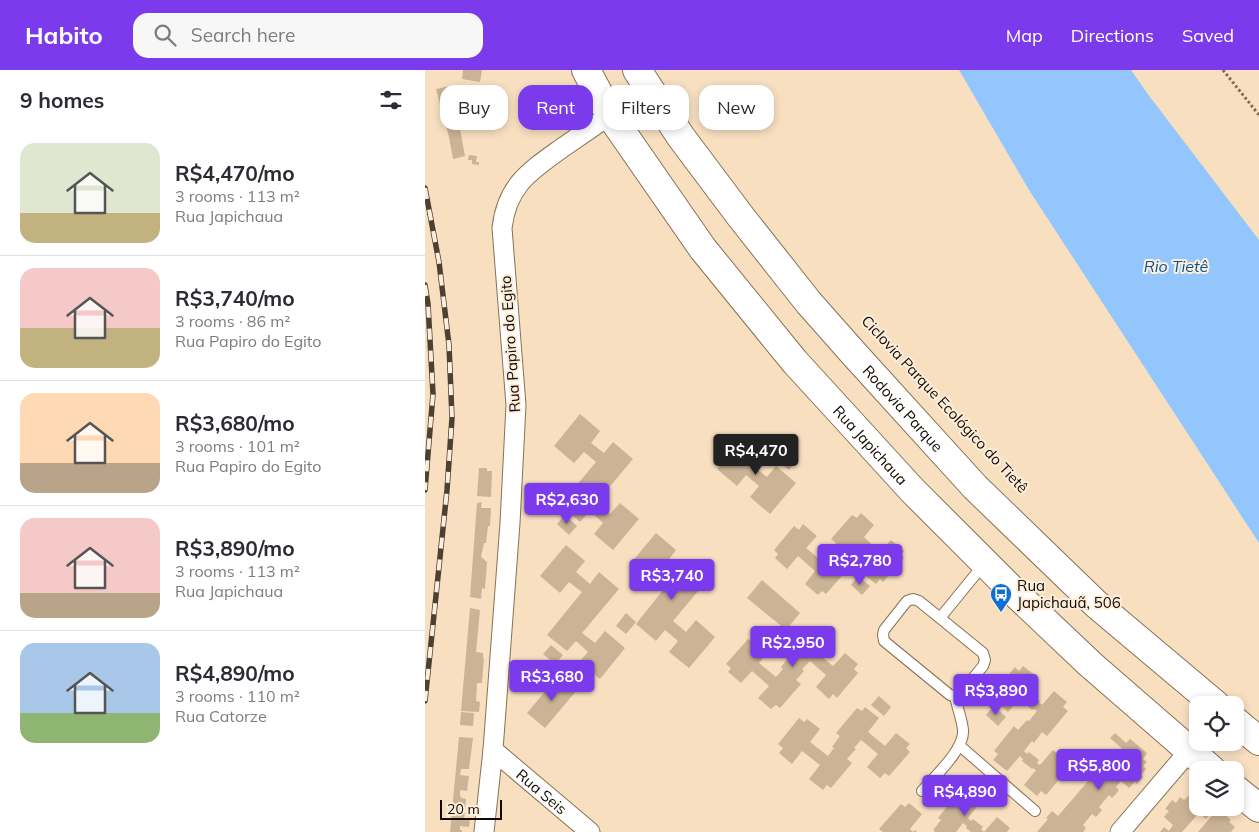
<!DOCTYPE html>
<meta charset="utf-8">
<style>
:root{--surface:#fff;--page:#f7f7f7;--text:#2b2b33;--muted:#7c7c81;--line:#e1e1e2;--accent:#7c3aed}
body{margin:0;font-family:Mulish,sans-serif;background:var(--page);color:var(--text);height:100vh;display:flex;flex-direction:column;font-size:19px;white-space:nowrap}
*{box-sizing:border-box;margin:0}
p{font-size:16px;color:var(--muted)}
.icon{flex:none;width:28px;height:28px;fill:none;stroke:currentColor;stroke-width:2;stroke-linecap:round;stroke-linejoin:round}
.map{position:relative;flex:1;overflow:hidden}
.side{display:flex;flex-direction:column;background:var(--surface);width:425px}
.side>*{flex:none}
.banner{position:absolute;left:15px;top:15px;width:475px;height:45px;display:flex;gap:10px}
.fabs{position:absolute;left:764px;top:626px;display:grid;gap:10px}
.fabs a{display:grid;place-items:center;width:55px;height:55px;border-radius:10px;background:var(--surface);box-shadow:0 2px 8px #0003;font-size:25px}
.scale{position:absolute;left:15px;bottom:12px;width:62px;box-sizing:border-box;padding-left:5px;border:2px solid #120a02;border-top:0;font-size:14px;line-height:18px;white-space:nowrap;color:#120a02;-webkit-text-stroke:4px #fdeedb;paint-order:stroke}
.price{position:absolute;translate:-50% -42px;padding:0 11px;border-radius:5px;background:var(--accent);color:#fff;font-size:16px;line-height:32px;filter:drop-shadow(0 1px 2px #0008)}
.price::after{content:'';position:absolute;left:50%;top:30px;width:15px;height:11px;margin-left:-8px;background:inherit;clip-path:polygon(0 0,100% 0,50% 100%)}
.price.selected{background:#222;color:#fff}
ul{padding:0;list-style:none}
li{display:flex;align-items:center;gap:15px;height:125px;padding:0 20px}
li+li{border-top:1px solid var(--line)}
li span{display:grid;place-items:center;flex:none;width:140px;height:100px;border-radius:15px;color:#555}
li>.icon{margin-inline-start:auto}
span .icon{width:60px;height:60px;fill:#fffc;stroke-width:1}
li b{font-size:21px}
h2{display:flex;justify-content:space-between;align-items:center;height:60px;padding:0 20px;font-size:21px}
.pill{padding:0 18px;border-radius:15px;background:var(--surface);box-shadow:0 2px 8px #0003;font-size:18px;line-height:45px}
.pill.selected{background:var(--accent);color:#fff}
header{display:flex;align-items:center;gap:30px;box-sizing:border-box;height:70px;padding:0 25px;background:var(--accent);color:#fff}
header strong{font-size:24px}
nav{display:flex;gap:28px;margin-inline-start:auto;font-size:18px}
.search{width:350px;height:45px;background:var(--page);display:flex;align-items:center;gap:12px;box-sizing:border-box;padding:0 18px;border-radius:15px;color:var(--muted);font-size:19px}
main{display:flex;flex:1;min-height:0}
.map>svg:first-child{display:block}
</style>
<header>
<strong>Habito</strong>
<div class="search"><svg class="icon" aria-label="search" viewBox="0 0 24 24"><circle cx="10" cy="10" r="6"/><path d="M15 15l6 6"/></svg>Search here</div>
<nav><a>Map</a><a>Directions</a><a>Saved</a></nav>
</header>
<main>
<section class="side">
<h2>9 homes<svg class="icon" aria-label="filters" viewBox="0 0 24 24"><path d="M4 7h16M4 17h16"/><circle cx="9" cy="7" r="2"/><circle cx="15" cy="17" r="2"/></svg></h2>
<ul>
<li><span style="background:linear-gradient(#dfe7d0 70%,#c2b280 0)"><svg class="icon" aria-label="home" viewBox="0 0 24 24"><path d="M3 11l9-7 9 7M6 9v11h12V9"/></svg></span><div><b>R$4,470/mo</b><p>3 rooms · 113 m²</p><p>Rua Japichaua</p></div></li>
<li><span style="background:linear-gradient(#f6c9c9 60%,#c2b280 0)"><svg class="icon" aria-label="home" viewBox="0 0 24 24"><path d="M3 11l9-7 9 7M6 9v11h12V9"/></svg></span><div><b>R$3,740/mo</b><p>3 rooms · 86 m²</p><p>Rua Papiro do Egito</p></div></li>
<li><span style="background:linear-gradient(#ffd9b3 70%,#b9a48a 0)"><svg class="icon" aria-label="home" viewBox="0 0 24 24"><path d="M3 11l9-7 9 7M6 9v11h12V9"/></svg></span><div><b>R$3,680/mo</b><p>3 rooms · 101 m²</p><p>Rua Papiro do Egito</p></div></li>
<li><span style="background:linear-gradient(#f6c9c9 75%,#b9a48a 0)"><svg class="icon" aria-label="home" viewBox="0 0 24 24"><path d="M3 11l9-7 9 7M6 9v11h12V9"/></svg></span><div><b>R$3,890/mo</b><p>3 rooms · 113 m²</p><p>Rua Japichaua</p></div></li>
<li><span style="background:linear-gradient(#a9c7e8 70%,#8fb573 0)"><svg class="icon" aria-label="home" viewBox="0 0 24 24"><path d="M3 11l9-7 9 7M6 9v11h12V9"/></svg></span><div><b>R$4,890/mo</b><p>3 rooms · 110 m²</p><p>Rua Catorze</p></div></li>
</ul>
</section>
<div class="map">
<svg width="834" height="762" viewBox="0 0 834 762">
<rect width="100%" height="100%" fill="#f8dfc0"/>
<!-- water -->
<path fill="#92c6fd" d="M534,0H706L722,23L834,170V473L604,120Z"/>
<!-- building -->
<path fill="#cbb395" d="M38,0H57L55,12L37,9Z
M25,16L28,30L21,32L22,38L41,35L43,46L33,48L40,86L28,89L24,67L11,19Z
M50,40L60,42L58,48L48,46Z
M44,85L52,86L51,92H54V95L47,94V90H43Z
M155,344L175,361L166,373L179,383L188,372L208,389L171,433L185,444L195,433L214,449L188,480L169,464L178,453L165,441L155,452L135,435L171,392L159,382L149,393L129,376Z
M318,368L338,385L328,396L342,407L351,396L371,413L345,444L325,427L334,416L321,405L312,416L292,399Z
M361,384L370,392L364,400L354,392Z
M54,398H62V401H67L66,427L52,426Z
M57,432L56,438H66L65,456H63L61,473H59L56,487L62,492L60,519L57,518L56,529L45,527L52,433Z
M436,443L449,455L439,467L455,482L466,470L479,481L475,485L479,488L458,512L455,509L451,514L437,503L448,491L431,476L424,484L426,486L417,496L422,500L401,524L397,521L393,525L380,514L390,501L373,486L362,499L350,488L353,484L349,480L369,456L374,460L378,454L392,466L381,478L398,492L405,484L403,482L411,473L406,469L427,445L432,448Z
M140,445L152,456L144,465L132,454Z
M231,463L251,480L242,492L253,501L263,490L284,508L248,551L261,562L271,550L290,567L264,598L244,582L253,571L240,560L231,571L211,554L246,510L234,500L225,511L205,494Z
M141,475L160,491L151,502L165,514L174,502L194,519L157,563L170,573L180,561L200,578L175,609L154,592L163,582L151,571L142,581L122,565L157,522L144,512L135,523L115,506Z
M433,506L445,516L437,525L426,515Z
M337,510L375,543L361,560L322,528Z
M45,538L55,540L51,582L58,583V588H59L57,613H52L51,631L55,632L54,642L36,641Z
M201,543L211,552L201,564L191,556Z
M344,558L357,568L350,577L337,566Z
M389,558L403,569L391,582L408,596L420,583L433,594L429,599L433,603L412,628L408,624L404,629L391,617L401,605L385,591L377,599L379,601L371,610L376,614L355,638L351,635L346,639L333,628L344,616L327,601L316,613L303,602L306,598L301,594L323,569L328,573L332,568L345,580L334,593L351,607L358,599L356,597L364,587L359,583L381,559L385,562Z
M126,575L138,585L130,594L118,584Z
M598,596L612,607L601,621L604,624L605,623L615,631L614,632L617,635L629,621L642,632L638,637L643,641L622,666L617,662L609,673L607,671L599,681L602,684L604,682L614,690L612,693L615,695L628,680L641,691L637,696L642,700L621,725L616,721L612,726L599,715L611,700L608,698L607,699L597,691L598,689L595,686L582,701L568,690L573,684L569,681L589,656L593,660L602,650L604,651L612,641L609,639L607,640L598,632L599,630L596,627L583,642L569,630L573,626L569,622L590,597L594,601Z
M134,605L152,620L120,658L102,643Z
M454,626L466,637L459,646L446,635Z
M569,636L581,647L573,656L561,645Z
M440,637L454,648L443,662L460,676L471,663L485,674L481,678L485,682L464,706L460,703L455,708L442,697L453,684L436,670L429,678L431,679L422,689L427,693L406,718L402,715L398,720L384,709L395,695L377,681L367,694L354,683L358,678L353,674L374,648L379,652L382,649L395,659L385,672L403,686L409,678L407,677L415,666L411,663L432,638L437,641Z
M36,642L49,643L48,656L35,655Z
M690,663L701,673L705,669L722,683L718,689L722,692L718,696L721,699L716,705L718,707L712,714L710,712L704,718L696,711L691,717L694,720L691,724L687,728L684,725L674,737L677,740L671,747L667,744L658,755L661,758L658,762H612L623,749L621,748L627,741L633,746L677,695L686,703L703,684L685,668Z
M34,667L48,668L44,699H36L35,705L44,706L42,721L35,720V726L36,727V728L41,729L39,749H45L44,757L35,756V760H37V762H25Z
M669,688L674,692L666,702L660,698Z
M555,711L568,721L560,730L547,720Z
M542,721L555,733L543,748L546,751L548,749L558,757L556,759L559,762L572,747L585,758L582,762H546L541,758L542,756L538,753L531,762H510L508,760L516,750L513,748L533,723L537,727Z
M770,724L772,726V738H787L789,739L781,749L774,743L757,762H735L739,757L744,761L748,755L739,747L744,741L740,739L747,730L751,733L755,727L759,730L763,726L766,729Z
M484,733L497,744L485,759L488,762L490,760L492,762H458L454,759L476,734L480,737Z
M791,741L796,745L798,743L806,750L804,752L810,757L806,762H773Z"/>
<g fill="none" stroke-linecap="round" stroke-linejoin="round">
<!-- lane casing -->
<g stroke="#877155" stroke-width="12">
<path id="lane" d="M488,529L494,531L558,583L560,590L558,596L535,624L530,626L525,625L459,571L458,565L459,560L482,531Z
M515,548L559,494
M535,676L610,741
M497,721C509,707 540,679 538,660C537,649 532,637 530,626"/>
</g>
<!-- street casing -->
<g stroke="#877155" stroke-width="21">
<g id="street">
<path id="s1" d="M68,680L165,762"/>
<path d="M59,762L68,680L85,453L91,335L77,158C82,115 105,101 137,78C153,67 169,56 185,45"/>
<path d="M695,762L764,681"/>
</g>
</g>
<!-- secondary casing -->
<g stroke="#877155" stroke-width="30">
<g id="secondary">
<path id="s2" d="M161,0L185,45L278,179L370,292L488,421L590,523L665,594L787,700"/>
<path id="s3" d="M212,0L256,67L316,147L384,233L430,285L550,417L671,534L791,635"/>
<path d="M810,651L834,671"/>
<path d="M810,719L834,738"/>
</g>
</g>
<!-- path -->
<path stroke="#7a6a58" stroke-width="3" stroke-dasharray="2.5 2.5" stroke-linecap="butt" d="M798,0L834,45"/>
<!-- lane -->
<use href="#lane" stroke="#fff" stroke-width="10"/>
<!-- street -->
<use href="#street" stroke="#fff" stroke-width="19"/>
<!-- secondary -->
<use href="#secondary" stroke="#fff" stroke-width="28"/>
<!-- rail casing -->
<g stroke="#4c4032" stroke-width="5.5">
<path id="rail" d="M0,118L14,192L24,275L27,348L22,420L0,631
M0,215L3,234L8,324L0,420"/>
</g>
<!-- rail -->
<use href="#rail" stroke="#fdeedb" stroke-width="4" stroke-dasharray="11" stroke-linecap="butt"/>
</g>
<!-- icons -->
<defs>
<g id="bus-pin" transform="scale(1.125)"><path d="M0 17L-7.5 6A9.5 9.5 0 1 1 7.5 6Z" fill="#0c6ed7" stroke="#fdeedb"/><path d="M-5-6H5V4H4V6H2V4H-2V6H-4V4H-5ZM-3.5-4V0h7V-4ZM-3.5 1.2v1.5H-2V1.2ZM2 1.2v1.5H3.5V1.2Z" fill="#fff"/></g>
</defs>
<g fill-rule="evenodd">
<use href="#bus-pin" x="576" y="524"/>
</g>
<g text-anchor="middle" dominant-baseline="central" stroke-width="4" stroke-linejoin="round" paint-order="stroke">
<!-- street labels -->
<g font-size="15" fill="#120a02" stroke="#fdeedb">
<text transform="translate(85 274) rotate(-94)">Rua Papiro do Egito</text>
<text transform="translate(520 334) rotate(47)">Ciclovia Parque Ecológico do Tietê</text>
<text stroke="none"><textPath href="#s3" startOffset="431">Rodovia Parque</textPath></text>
<text stroke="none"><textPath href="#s2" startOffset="472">Rua Japichaua</textPath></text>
<text stroke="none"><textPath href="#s1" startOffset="64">Rua Seis</textPath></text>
</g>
<!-- poi labels -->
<g font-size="15" fill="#120a02" stroke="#fdeedb" text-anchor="start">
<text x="592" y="515">Rua<tspan x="592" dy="17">Japichauã, 506</tspan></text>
</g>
<!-- water labels -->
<g font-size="16" font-style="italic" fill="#045596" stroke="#fdeedb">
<text x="751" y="196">Rio Tietê</text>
</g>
</g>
</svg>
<div class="fabs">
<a><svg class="icon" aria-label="locate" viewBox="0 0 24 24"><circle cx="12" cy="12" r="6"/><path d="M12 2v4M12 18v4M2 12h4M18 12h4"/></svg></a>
<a><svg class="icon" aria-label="layers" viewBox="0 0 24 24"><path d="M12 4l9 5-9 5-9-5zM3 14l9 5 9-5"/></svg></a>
</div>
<div class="scale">20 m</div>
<b class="price selected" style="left:331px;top:406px">R$4,470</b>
<b class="price" style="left:142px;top:455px">R$2,630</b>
<b class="price" style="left:435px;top:516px">R$2,780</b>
<b class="price" style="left:247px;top:531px">R$3,740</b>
<b class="price" style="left:368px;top:598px">R$2,950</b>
<b class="price" style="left:127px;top:632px">R$3,680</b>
<b class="price" style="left:571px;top:646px">R$3,890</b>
<b class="price" style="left:674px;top:721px">R$5,800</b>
<b class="price" style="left:540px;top:747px">R$4,890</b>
<div class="banner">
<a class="pill">Buy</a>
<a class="pill selected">Rent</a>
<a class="pill">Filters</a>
<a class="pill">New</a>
</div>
</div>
</main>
